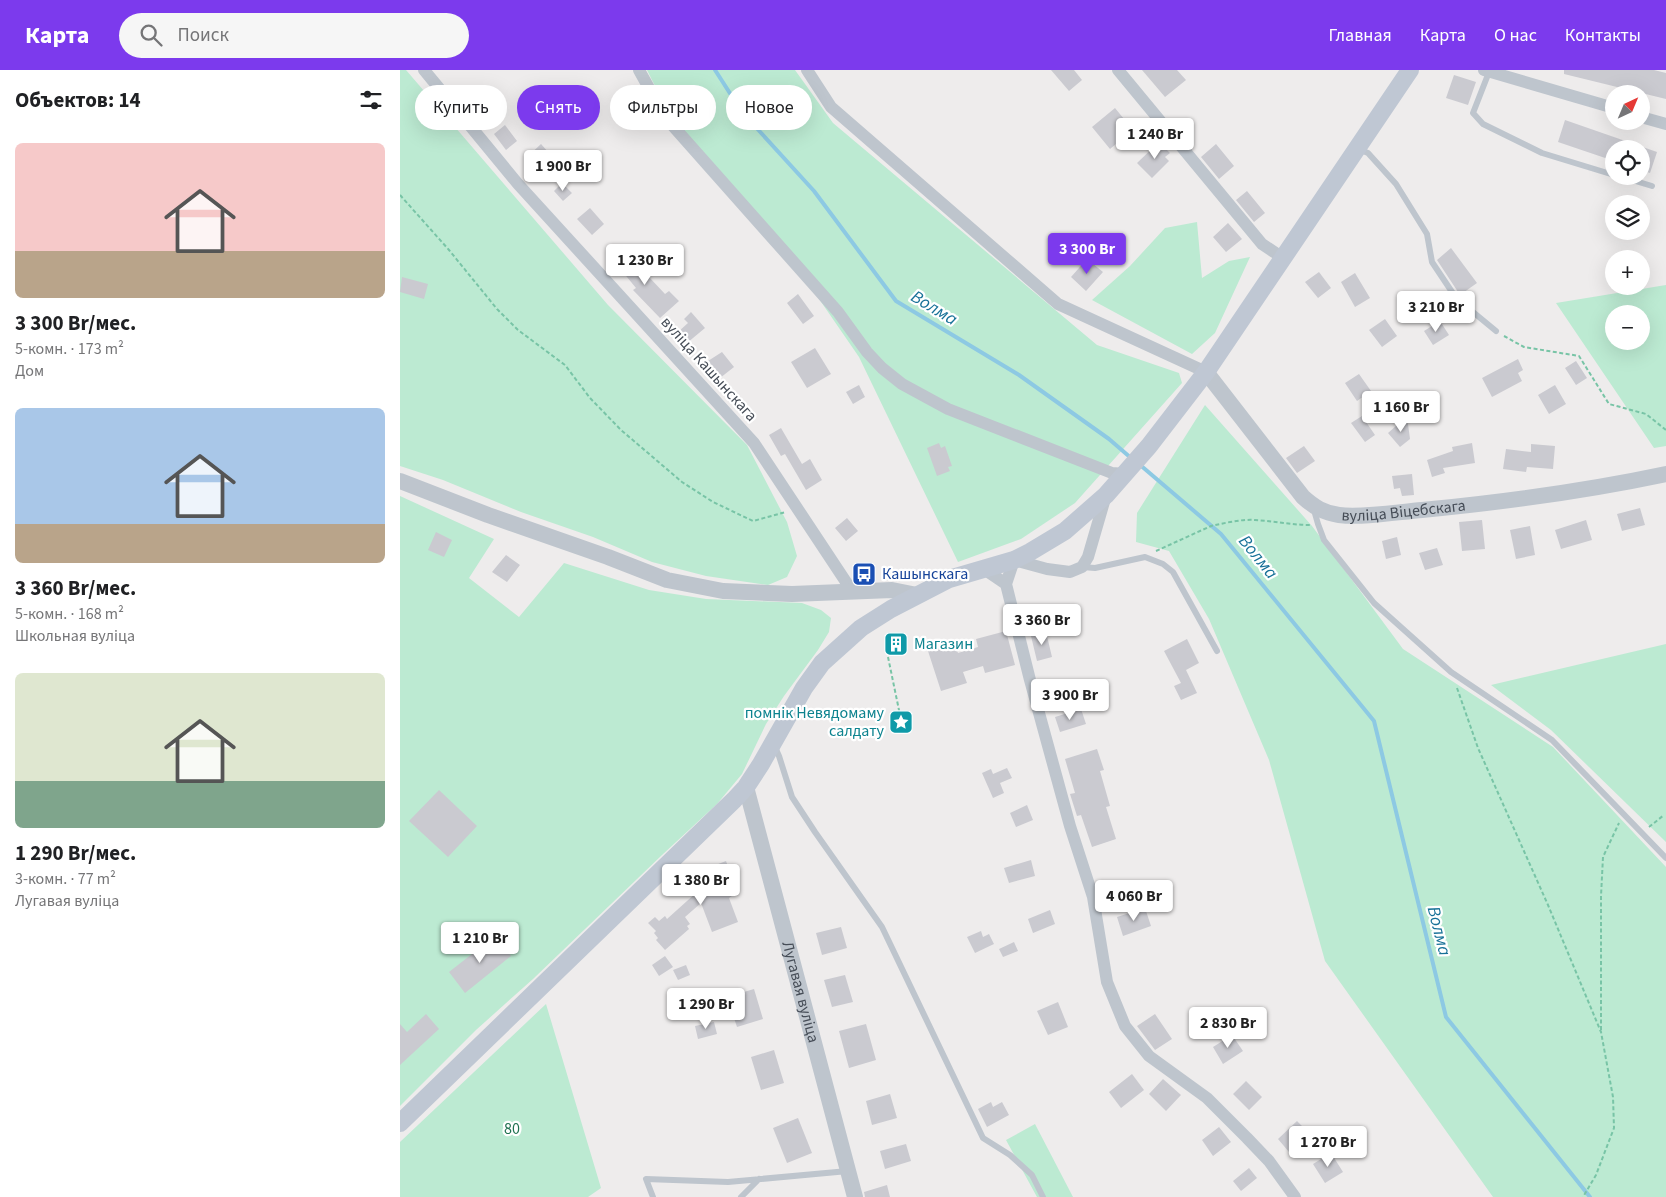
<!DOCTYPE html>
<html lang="ru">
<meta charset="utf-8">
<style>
:root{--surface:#fff;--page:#f6f6f6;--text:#202124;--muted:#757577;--accent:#7c3aed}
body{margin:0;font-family:"Source Sans 3",sans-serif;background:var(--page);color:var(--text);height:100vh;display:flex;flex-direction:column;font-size:19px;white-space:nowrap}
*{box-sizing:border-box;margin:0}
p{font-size:16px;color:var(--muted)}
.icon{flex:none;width:28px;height:28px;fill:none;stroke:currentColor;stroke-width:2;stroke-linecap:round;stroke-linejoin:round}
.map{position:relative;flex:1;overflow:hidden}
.side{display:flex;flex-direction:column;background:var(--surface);width:400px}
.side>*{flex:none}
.guide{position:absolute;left:15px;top:15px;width:475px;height:45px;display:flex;gap:10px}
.needle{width:32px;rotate:44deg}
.controls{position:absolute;left:1205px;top:15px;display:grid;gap:10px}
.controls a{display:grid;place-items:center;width:45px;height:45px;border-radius:50%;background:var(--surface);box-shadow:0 5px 20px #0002;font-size:25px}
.price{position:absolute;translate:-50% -42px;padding:0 11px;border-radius:5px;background:#fff;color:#222;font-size:16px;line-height:32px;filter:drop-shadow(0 1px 2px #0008)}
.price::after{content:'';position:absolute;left:50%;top:30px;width:15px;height:11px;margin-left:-8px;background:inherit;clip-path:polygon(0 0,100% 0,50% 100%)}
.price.active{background:var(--accent);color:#fff}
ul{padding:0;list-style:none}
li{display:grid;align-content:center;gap:10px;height:265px;padding:0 15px}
li span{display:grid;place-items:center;height:155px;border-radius:8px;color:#555}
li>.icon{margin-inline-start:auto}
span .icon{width:90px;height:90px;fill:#fffc;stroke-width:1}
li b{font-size:21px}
h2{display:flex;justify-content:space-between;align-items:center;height:60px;padding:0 15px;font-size:21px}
.pill{padding:0 18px;border-radius:22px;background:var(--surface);box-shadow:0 5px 20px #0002;font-size:18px;line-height:45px}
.pill.active{background:var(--accent);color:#fff}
header{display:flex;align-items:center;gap:30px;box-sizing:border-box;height:70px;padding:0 25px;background:var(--accent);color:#fff}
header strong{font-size:24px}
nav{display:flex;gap:28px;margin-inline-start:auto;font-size:18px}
.search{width:350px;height:45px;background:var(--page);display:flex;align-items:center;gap:12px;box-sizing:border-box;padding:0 18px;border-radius:28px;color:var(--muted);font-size:19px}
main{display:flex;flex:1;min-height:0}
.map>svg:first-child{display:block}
</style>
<header>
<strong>Карта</strong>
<div class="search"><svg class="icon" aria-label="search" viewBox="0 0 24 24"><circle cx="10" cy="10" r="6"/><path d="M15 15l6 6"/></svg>Поиск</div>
<nav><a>Главная</a><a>Карта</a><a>О нас</a><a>Контакты</a></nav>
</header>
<main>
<section class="side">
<h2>Объектов: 14<svg class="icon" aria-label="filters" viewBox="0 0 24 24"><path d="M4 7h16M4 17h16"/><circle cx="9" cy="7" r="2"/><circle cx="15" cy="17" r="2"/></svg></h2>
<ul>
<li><span style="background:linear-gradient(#f6c9c9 70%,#b9a48a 0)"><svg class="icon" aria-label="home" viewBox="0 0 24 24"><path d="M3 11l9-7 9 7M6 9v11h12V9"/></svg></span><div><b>3 300 Br/мес.</b><p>5-комн. · 173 m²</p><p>Дом</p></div></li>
<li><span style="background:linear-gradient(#a9c7e8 75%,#b9a48a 0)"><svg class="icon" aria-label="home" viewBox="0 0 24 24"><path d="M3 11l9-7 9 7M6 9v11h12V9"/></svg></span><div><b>3 360 Br/мес.</b><p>5-комн. · 168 m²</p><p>Школьная вуліца</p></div></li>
<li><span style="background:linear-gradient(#dfe7d0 70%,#7fa58c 0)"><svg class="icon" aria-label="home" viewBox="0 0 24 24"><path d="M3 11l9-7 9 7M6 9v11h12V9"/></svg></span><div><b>1 290 Br/мес.</b><p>3-комн. · 77 m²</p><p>Лугавая вуліца</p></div></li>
</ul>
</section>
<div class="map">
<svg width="1266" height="1127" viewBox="0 0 1266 1127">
<rect width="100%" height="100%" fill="#eeecec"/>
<!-- green -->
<path fill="#bcead2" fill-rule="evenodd" d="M0,0H6L208,235L347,375L387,452L397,486L387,507L368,515L306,506L252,492L193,467L121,442L43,410L0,396Z
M247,0H395L433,53L697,275L779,303L782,313L675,433L621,469L558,492L459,287L395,194L268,42Z
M797,152L802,208L829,191L850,187L815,263L792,284L692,230L730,196L765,158Z
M1266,215V376L1254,378L1156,233ZM1214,244H1241V271H1214Z
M805,335L912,456L1003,579L1153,677L1266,797V1127H1093L925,891L869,690L809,549L769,481L736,472L737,443Z
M0,426L94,469L69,508L119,547L164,493L249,520L306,529L402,533L421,540L431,548L429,562L418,580L384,626L366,654L342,704L317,734L262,785L133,909L76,960L0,1036Z
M1266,574V772L1151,660L1091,615Z
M146,934L201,1118L188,1127H0V1072Z
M635,1054L673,1127H637L606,1070Z"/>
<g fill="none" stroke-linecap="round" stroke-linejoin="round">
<!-- stream -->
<path stroke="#8dc9e3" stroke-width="4" d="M315,0L342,42L414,121L496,231L619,305L709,369L731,388
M739,394L821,464L974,651L1046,947L1190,1127"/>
</g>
<!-- building -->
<path fill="#cacad0" d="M651,0H674L682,10L669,21Z
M742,0H777L786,10L765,27Z
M1164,0H1254L1266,3V29L1164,4Z
M1054,5L1076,12L1068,35L1046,28Z
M80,16L89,27L74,39L65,27Z
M715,38L733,60L710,79L692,57Z
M1165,50L1257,82L1250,103L1241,100V79H1214V91L1158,72Z
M105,55L117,71L106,80L94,64Z
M759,72L770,83L765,87L769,91L752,108L737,93Z
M141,74L149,83L142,89L147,94L137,103L125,89Z
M816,74L834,96L819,109L801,87Z
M162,113L172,123L163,131L154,121Z
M847,121L865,143L854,152L836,130Z
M190,138L204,154L192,165L177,149Z
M828,153L842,169L826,182L813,167Z
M225,178L247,208L249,207L265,224L269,221L279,231L260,248L233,220L236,218L213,190Z
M1051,178L1077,213L1060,225L1037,190Z
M687,189L703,202L686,221L671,207Z
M919,202L931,218L918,228L905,212Z
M955,203L970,228L955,237L941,212Z
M2,207L28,214L24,229L0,222Z
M398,224L414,246L403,254L387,233Z
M291,242L305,258L287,273L278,262L288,253L284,249Z
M985,249L997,266L982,277L969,260Z
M1040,251L1049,265L1033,275L1024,261Z
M415,278L431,304L407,318L391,292Z
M322,282L334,297L320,308L308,291Z
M1118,289L1123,300L1118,303L1122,311L1092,327L1082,308Z
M1176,291L1187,308L1176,315L1165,298Z
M959,304L971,321L957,331L945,313Z
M459,315L465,327L453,334L446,322Z
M1155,315L1166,334L1149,344L1138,325Z
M962,346L975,365L965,372L951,353Z
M1004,349L1008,354L1010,369L1000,377L988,363Z
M381,358L402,394L410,389L422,410L406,420L385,384L381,386L369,365Z
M539,373L541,378L545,376L552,396L548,397L550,401L537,406L527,378Z
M1072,373L1075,393L1043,398L1045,403L1032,407L1027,390L1053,381L1052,377Z
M1131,374L1155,376L1153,399L1127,397L1126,402L1103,399L1106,379L1131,382Z
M904,376L915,391L897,403L886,388Z
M1012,404L1014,425L1002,426L1000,418L994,419L992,406Z
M1240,438L1245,455L1222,461L1217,444Z
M447,448L458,461L446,471L435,458Z
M1082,450L1085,479L1062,481L1059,452Z
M1186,450L1192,470L1161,479L1155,460Z
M1130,456L1135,485L1116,489L1110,460Z
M36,462L52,470L44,487L28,480Z
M997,467L1001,485L986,489L982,471Z
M1037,478L1043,495L1025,500L1019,483Z
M106,485L120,495L107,512L92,502Z
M606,561L615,595L585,603L583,596L563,602L567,613L541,621L528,581L554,573L558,583L578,577L576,569Z
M646,562L652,587L637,591L631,566Z
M787,569L799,593L786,600L797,623L781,630L774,616L781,613L764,581Z
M681,639L686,654L660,662L655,647Z
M697,679L704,700L700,701L710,736L706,737L716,769L692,777L681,745L677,746L670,724L675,723L665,689Z
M607,698L612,708L600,713L604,723L593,728L582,703L591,699L593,704Z
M39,720L77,756L48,787L9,751Z
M627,735L633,750L616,757L610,743Z
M631,790L635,806L609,813L604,798Z
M326,791L333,811L327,814L332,826L329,828L338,852L312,862L301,833L285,847L290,854L287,856L289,859L265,880L256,870L258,868L254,863L256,861L248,853L255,847L259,851L265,846L267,849L297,822L290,805Z
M745,838L751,856L723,866L717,847Z
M650,840L655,854L633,863L628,849Z
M441,857L447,878L422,885L416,863Z
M581,861L583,867L589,864L594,874L575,883L567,867Z
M95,866L111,886L65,923L49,902Z
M614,872L618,881L603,887L599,879Z
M265,886L273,897L259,906L252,895Z
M286,895L290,905L278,910L273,900Z
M445,905L453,932L432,937L424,910Z
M354,919L363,949L337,957L327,927Z
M658,932L668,957L648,965L637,941Z
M26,944L39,959L0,995V954L7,962Z
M755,944L772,969L755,980L737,956Z
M314,952L317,964L298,969L295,956Z
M466,954L476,990L449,998L439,961Z
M832,965L843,981L823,994L813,977Z
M374,980L384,1013L361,1020L351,987Z
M732,1004L744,1020L721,1038L709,1022Z
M763,1009L781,1025L766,1041L749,1024Z
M846,1011L862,1027L849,1040L833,1024Z
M490,1024L497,1048L472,1055L466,1031Z
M591,1032L593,1037L602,1032L609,1045L587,1057L578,1039Z
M398,1048L412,1083L387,1093L373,1058Z
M897,1051L909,1063L889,1082L878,1069Z
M819,1057L831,1072L813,1086L802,1070Z
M506,1074L511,1091L485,1099L480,1081Z
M931,1083L943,1102L925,1113L913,1094Z
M849,1098L857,1108L841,1121L833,1111Z
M487,1115L490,1127H465L464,1122Z"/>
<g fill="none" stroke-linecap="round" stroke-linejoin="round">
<!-- path -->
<path stroke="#78c4a6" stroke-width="2" stroke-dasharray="4 2.5" stroke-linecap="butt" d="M0,125L49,180L97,239L118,260L165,295L190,328L221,360L282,412L313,432L353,451L386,442
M1104,266L1124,277L1179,286L1209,334L1246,344L1266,360
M756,481L811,456C825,453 841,449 855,450C874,451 891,455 910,455
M488,587L500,645
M1057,618L1078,678L1148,835L1201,962L1213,1027L1214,1058L1196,1105L1183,1127
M1249,757L1264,745
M1201,960V826L1203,787L1219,753"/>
<!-- service -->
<path stroke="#bec5cd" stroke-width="6" d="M1089,2L1073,43L1083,54L1142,83L1214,105
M958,79L968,83L996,114L1027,164L1032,192L1056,228L1096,261
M1219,106L1252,116
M914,440L918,454L924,470L974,533L1051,602L1152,670L1266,788
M682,497L695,498L745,487L763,494L773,502L817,581
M374,675L379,686L392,727L415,762L482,857L583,1068L610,1085L632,1105L643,1127
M253,1127L246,1109L328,1112L448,1101
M341,1127L359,1109"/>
<!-- minor -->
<path stroke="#bec5cd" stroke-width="12" d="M24,0L118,114L354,373L452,521
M239,0L265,47L438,242L467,282L482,298L502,314L548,339L712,403L725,404
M407,0L431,37L658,234L806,302
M718,0L862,174L883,188
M1084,0L1214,38
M1241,47L1266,54
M706,425L688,487L682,497L670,502L647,499L614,490L606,514L630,610L670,756L693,827L707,912L725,956L749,986L807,1028L847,1068L869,1091L895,1127
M584,499L606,514"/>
<!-- tertiary -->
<g stroke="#bec5cd" stroke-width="16">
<path id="s1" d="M806,302L903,427C914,437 924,443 939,445C963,448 998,442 1022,440C1104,432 1186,421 1266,404"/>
<path d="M0,411L88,445L208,487L267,510L323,521L392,524L492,520L517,525"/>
<path id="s2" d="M346,717L455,1127"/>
</g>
<!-- secondary -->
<path stroke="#bfc7d3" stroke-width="18" d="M0,1053L334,730L346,717L361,694L404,618L422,593L461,558L491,539L549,509L614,490L630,482L665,461L706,425L749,376L806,302L1010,0"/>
</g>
<!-- icons -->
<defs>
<g id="bus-square" transform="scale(1.25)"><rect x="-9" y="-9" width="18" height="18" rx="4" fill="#1a4fb4" stroke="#fff"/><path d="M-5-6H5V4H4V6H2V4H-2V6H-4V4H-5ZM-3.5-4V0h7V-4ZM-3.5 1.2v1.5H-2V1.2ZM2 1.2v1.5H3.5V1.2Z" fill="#fff"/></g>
<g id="building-square" transform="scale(1.25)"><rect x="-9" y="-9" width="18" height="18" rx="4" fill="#0f9aa8" stroke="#fff"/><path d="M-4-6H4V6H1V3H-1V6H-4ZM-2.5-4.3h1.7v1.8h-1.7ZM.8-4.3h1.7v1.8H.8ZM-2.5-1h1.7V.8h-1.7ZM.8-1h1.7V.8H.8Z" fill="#fff"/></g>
<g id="sight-square" transform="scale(1.25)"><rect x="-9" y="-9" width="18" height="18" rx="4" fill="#0f9aa8" stroke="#fff"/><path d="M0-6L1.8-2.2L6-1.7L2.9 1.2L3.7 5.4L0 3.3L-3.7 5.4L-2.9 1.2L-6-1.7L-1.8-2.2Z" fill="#fff"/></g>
</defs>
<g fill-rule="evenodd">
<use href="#bus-square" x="464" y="504"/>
<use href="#building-square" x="496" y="574"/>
<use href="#sight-square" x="501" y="652"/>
</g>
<g text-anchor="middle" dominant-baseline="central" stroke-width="4.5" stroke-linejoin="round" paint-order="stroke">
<!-- street labels -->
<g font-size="16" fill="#464d57" stroke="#fff">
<text transform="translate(309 299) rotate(48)">вуліца Кашынскага</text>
<text stroke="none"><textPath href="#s1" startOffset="264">вуліца Віцебскага</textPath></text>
<text stroke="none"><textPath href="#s2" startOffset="212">Лугавая вуліца</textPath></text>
</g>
<!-- transit labels -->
<g font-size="16" fill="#164399" stroke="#fff" text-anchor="start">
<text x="482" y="504">Кашынскага</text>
</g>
<!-- culture labels -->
<g font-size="16" fill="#0d838f" stroke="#fff" text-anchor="start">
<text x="514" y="574">Магазин</text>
<text x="484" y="643" text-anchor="end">помнік Невядомаму<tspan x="484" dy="18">салдату</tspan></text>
</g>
<!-- park labels -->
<g font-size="16" fill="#1e714f" stroke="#fff">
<text x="112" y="1059">80</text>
</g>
<!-- water labels -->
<g font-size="18" font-style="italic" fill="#187198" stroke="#fff">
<text transform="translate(534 238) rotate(31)">Волма</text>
<text transform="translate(858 487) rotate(51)">Волма</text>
<text transform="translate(1039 861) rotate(76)">Волма</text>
</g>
</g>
</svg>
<div class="controls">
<a><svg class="needle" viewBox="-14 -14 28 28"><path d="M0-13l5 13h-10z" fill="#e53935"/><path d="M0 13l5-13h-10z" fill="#757577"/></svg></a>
<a><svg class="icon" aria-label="locate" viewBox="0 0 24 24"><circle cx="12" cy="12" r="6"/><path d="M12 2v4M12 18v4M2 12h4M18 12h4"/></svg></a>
<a><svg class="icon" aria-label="layers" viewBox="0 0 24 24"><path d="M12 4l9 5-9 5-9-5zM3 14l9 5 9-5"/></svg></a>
<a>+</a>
<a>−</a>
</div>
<b class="price" style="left:755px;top:90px">1 240 Br</b>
<b class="price" style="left:163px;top:122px">1 900 Br</b>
<b class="price active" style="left:687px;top:205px">3 300 Br</b>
<b class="price" style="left:245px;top:216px">1 230 Br</b>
<b class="price" style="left:1036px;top:263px">3 210 Br</b>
<b class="price" style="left:1001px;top:363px">1 160 Br</b>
<b class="price" style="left:642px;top:576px">3 360 Br</b>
<b class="price" style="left:670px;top:651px">3 900 Br</b>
<b class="price" style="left:301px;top:836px">1 380 Br</b>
<b class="price" style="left:734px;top:852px">4 060 Br</b>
<b class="price" style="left:80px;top:894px">1 210 Br</b>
<b class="price" style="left:306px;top:960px">1 290 Br</b>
<b class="price" style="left:828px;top:979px">2 830 Br</b>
<b class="price" style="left:928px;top:1098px">1 270 Br</b>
<div class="guide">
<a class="pill">Купить</a>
<a class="pill active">Снять</a>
<a class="pill">Фильтры</a>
<a class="pill">Новое</a>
</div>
</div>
</main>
